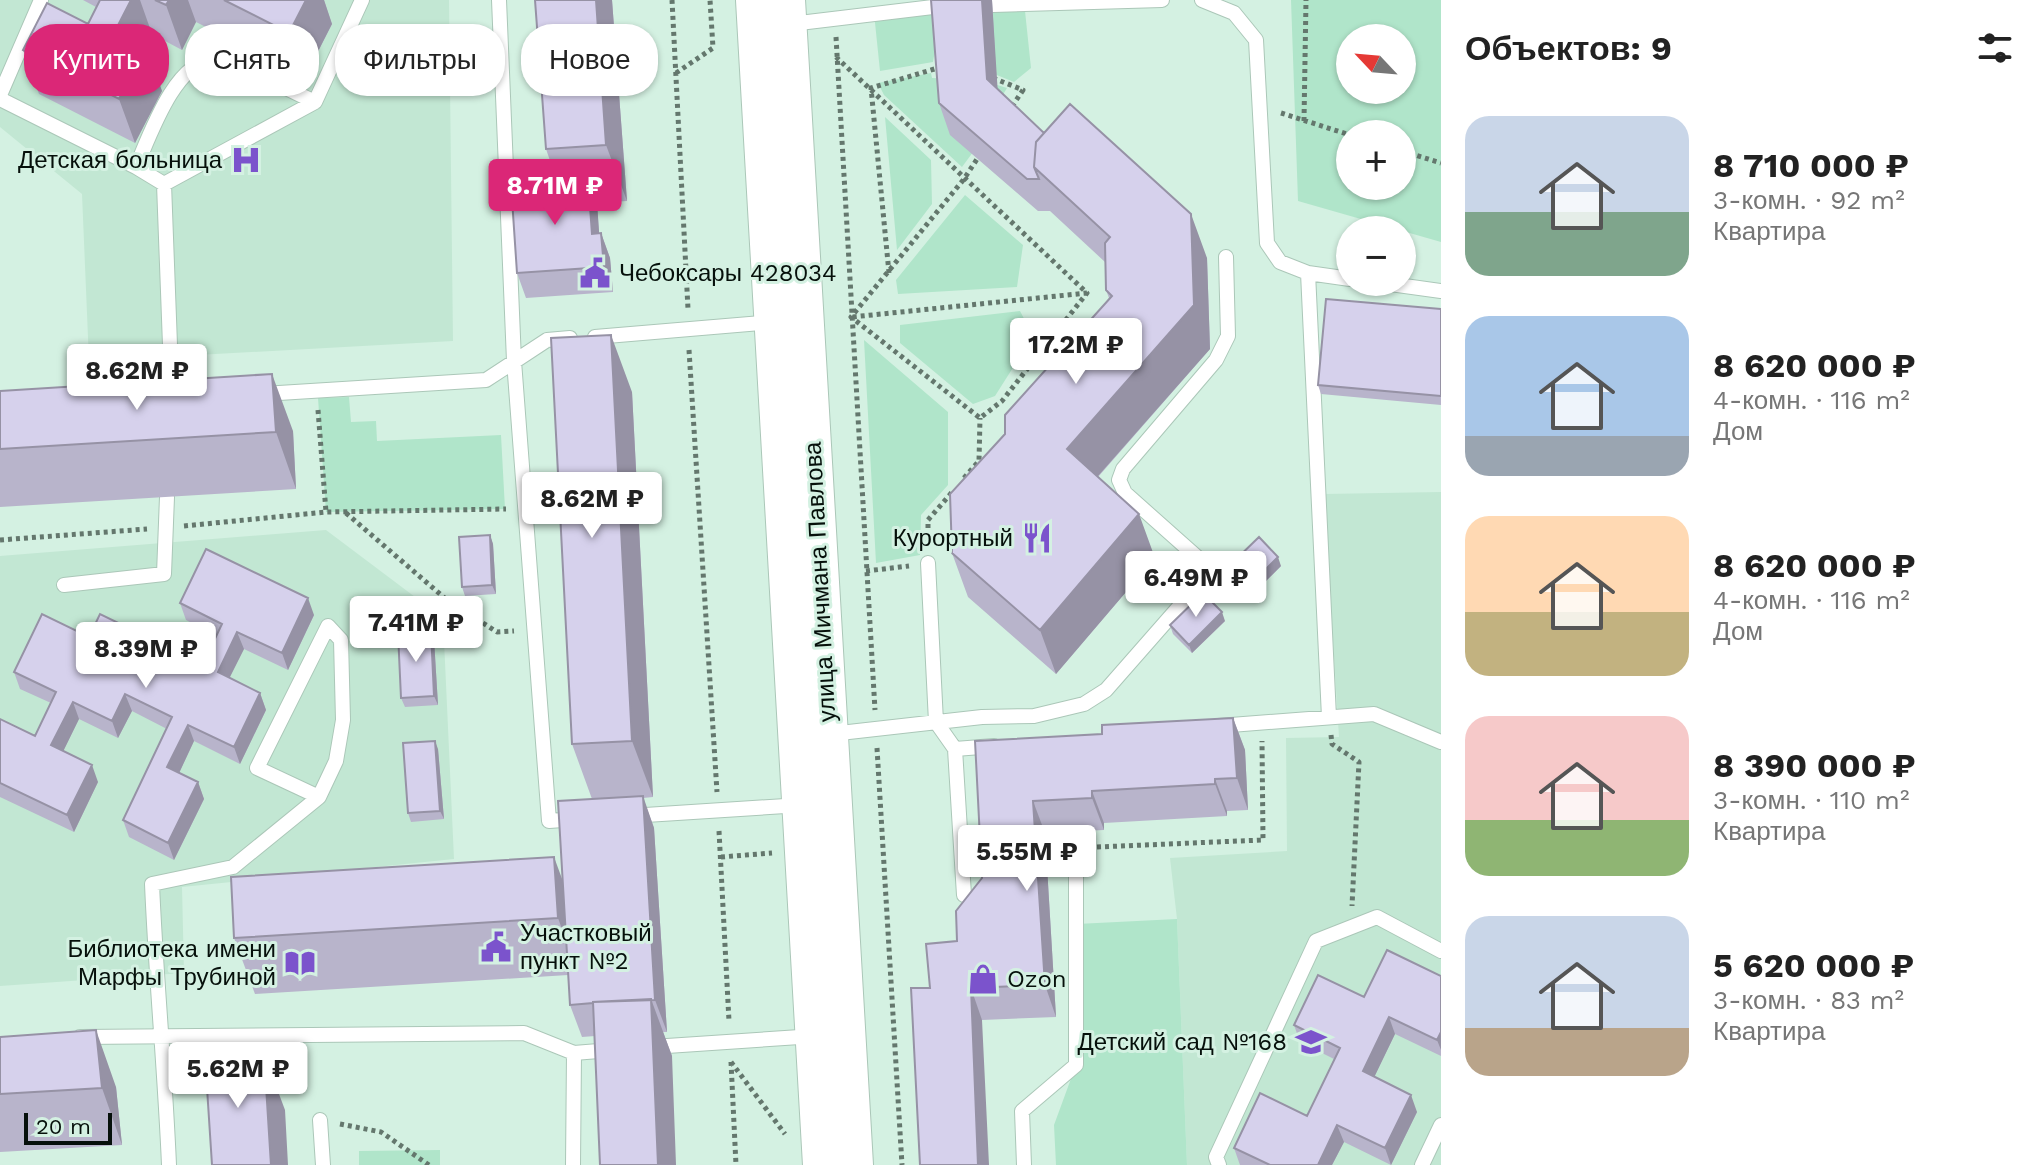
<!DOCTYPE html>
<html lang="ru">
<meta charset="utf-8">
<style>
:root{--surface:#fff;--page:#f6f6f6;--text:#222;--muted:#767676;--accent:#db2777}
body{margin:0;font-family:"Work Sans",sans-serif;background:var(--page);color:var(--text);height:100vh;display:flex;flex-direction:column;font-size:30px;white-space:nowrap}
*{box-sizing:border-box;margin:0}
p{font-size:26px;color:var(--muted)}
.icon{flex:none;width:44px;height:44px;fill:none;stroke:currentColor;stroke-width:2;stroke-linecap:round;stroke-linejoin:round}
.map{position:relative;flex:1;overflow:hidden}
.side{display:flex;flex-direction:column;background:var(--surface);width:600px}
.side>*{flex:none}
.hud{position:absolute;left:24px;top:24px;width:760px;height:72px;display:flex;gap:16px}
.needle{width:52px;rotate:296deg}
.controls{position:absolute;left:1336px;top:24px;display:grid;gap:16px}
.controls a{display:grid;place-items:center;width:80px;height:80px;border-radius:50%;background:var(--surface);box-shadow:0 2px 6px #0004;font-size:40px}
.scale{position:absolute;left:24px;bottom:20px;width:88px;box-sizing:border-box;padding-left:8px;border:4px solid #06100b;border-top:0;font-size:22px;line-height:28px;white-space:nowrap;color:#06100b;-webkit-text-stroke:6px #d4f1e2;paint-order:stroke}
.price{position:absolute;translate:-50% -68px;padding:0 18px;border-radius:8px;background:#fff;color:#222;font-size:26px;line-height:52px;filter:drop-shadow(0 2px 4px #0008)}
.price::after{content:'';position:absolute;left:50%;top:48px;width:24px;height:18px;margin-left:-12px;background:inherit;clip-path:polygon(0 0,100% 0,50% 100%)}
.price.active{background:var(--accent);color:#fff}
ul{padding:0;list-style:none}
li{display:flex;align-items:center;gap:24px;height:200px;padding:0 24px}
li span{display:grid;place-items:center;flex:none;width:224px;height:160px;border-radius:24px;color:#555}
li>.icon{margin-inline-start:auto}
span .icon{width:96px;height:96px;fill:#fffc;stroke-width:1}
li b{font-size:34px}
h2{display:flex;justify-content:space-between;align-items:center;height:96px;padding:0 24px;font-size:34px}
.chip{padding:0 28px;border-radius:32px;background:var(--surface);box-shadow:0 2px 6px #0004;font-size:28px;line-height:72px}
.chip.active{background:var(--accent);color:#fff}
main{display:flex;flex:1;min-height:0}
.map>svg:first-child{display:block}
</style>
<main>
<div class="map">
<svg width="1441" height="1165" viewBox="0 0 1441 1165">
<rect width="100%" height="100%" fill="#d4f1e2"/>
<!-- built -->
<path fill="#c2e7d3" d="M0,0H449L453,341L89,361L82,194L0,127Z
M1441,492V1165H1187L1177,919L1170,858L1287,851L1286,738L1339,737L1324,494Z
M326,530L443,618L454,859L182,887L184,973L0,986V556Z"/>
<!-- green -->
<path fill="#b0e5ca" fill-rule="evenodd" d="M1291,0H1441V242L1298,201ZM1350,38H1402V90H1350ZM1350,134H1402V186H1350Z
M1025,11L1031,68L1014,82L935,50L933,62L880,71L874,13Z
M931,73L932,78L957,79L958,73L1007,88L988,119L993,125L962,167L884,95L878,83Z
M885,117L931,160L932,204L897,250Z
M965,195L1023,245L1017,287L898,294L896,280Z
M1020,311L1033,336L995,396L973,404L900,343V325Z
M864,340L948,412V485L921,515L920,555L876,563Z
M349,397L351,422L376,421L377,441L501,435L505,509L326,512L318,398Z
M1177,919L1187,1165H1056L1054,1125L1076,1065L1077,924Z
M440,1150V1165H359V1151Z"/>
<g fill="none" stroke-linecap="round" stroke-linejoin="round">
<!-- lane casing -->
<g stroke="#abc7b8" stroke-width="16">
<path id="lane" d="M499,0L514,361L549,821L577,819
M1202,0L1234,13L1256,40L1267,243L1280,262L1308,273L1350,279
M993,5L1162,0
M791,24L941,6
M0,95L41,0
M0,99L136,167L164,184L315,102L362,0
M136,167C149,138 175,61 212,61C238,61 290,91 315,102
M164,184L172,399
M1308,273L1329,717
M1376,282L1441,291
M595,337L773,322
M263,394L486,380L547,340L570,338
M928,563L936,722L955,749L964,895
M64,585L164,574L167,497
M1218,726L1374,714L1441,742
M831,734L982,717L1034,716L1084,704L1106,690L1199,584L1203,570L1198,558L1125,493L1119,480L1123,469L1216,360L1228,336L1226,257
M955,749L994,746
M630,816L801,805
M80,1037L524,1033L574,1053L611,1050
M652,1047L815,1036
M320,1120L323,1165
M169,1165C165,1071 156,978 152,884L233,867L319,797L336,761L343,720L341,640L328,626L257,768L319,797
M573,1165L574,1053
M1024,1165L1022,1111L1076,1065V848
M1219,1165L1216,1157L1316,941L1377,917L1441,951
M1422,1165L1441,1125"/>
</g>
<!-- secondary casing -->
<g stroke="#abc7b8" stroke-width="40">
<path id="secondary" d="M755,0L822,1165
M786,0L854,1165"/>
</g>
<!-- path -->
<path stroke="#64776d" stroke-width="5" stroke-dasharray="4 4" stroke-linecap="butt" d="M672,0L688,309
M836,37L875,710
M836,57L1087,293L852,317
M676,73L713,48L710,0
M993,78L1023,90L1011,108
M1281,113L1350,135
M1304,121L1306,0
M1402,151L1441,163
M981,153L964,179L851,317L980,418L1002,401L1087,293
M889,273L871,88L941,67
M689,350L717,792
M318,410L326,512
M964,478L979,461L980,418
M346,513L447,600L497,632L514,631
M184,526L326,512L506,509
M0,540L147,529
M928,544V520L953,491
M866,571L909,566
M1331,735L1332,744L1359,762L1352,906
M877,748L902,1165
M719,831L729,1021
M1097,847L1263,840L1262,741
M721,857L772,853
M731,1062L785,1134
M731,1062L736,1165
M340,1124L381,1132L429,1165"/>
<!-- lane -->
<use href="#lane" stroke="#fff" stroke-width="14"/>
<!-- secondary -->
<use href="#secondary" stroke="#fff" stroke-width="38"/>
</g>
<!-- wall -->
<path fill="#b8b4cb" d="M83,0H324L332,24L305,77L196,22L182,50L152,34L146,47L162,91L135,143L39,94L23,50L88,24L96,7Z
M535,0H612L627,201L597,203L599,233H601L610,258L613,292L526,298L517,273L557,181L546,149Z
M931,0H992L997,89L1044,133L1207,258L1210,349L1098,477L1155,558L1056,674L968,597L952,553L1005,434L1109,298L1106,290L1105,262L1050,211H1038L950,135L939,103Z
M1441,309V405L1321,394L1318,385Z
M0,391L293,431L296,489L0,507Z
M632,392L653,797L643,798L654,828L667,1032H663L672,1056L595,1036L582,1037L570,1005L568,975L255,994L234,938L563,881L592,799L572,744Z
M490,535L493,544L496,594L465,596L462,587Z
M1281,566L1249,598L1229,577L1226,569Z
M180,603L314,615L288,670L244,649L229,678L260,693L266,710L240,764L194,741L179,773L198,782L204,799L174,860L129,837L123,820L167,729L132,711L118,738L79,719L63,751L98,782L74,832L0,797V719L35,736L51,703L20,689L14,672L89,637L203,664L217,636L186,620Z
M1225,621L1192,653L1173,634L1170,625Z
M434,639L438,705L405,707L401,698Z
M1233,718L1245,750L1248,810L1227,811V816L1104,823V830L1045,833L1056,1017L982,1020L930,988L957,941L982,878L975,741L1102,734Z
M438,749L444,819L411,822L408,813Z
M1441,976V1056L1395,1034L1374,1077L1417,1112L1391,1165L1344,1142L1332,1165H1240L1234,1148L1307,1116L1334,1059L1300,1042L1294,1025L1364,997Z
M0,1037L116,1087L122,1145L0,1152Z"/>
<!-- shaded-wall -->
<path fill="#9692a5" d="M131,0H140L152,34L131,75L115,31Z
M169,0H188L196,22L182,50L166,5Z
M306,0H324L332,24L305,77L289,33Z
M596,0H612L627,201L606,145Z
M982,0H992L999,111L987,79Z
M146,47L162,91L135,143L119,99Z
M588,179L597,203L601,259L592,234Z
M1191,214L1207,258L1210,349L1083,493L1067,449Z
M601,233L610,258L613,292L604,267Z
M611,335L632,392L653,797L632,741Z
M272,374L293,431L296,489L276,432Z
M1139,514L1155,558L1056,674L1040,630Z
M490,535L493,544L496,594L492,585Z
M1278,557L1281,566L1249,598L1246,589Z
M308,598L314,615L288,670L282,653Z
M1222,612L1225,621L1192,653L1189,645Z
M431,631L434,639L438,705L434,696Z
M237,632L244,649L224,689L218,672Z
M260,693L266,710L240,764L234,747Z
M125,694L132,711L118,738L112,721Z
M73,702L79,719L58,762L51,745Z
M1233,718L1245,750L1248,810L1237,778Z
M188,725L194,741L174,784L167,767Z
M435,741L438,749L444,819L440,811Z
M92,765L98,782L74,832L67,815Z
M1215,779L1227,811V816L1215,784Z
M198,782L204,799L174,860L168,843Z
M1092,791L1104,823V830L1092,798Z
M643,796L654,828L667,1032L655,1000Z
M1033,801L1045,833L1056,1017L1045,985Z
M554,857L575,914L578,974L558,918Z
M971,988L982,1020L989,1165H978Z
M651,999L672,1056L676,1165H658Z
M1389,1017L1395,1034L1369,1088L1363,1071Z
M96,1030L116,1087L122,1145L102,1088Z
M1441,1032V1050L1437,1040Z
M264,1054L285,1110L288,1165H271Z
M1411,1095L1417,1112L1391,1165L1385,1148Z
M1337,1125L1344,1142L1332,1165H1318Z"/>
<!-- building -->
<path fill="#d6d1ec" stroke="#9692a5" stroke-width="2" d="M100,0H131L115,31L146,47L119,99L23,50L47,3L88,24Z
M155,0H169L166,5Z
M224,0H306L289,33Z
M535,0H596L606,145L546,149Z
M931,0H982L987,79L1044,133L1036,142L1034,167L1039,179H1027L939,103Z
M1070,104L1191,214L1194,305L1067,449L1139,514L1040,630L952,553L950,494L1005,434V415L1112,296L1106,290L1105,243L1110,237L1034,167L1036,142Z
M588,179L592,234L601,233L604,267L517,273L511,184Z
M1326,299L1441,309V396L1318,385Z
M611,335L632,741L572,744L551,338Z
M272,374L276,432L0,449V391Z
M490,535L492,585L462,587L459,537Z
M1259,537L1278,557L1246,589L1226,569Z
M206,549L308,598L282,653L237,632L218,672L260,693L234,747L188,725L167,767L198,782L168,843L123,820L172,717L125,694L112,721L73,702L51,745L92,765L67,815L0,783V719L35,736L56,692L14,672L42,614L89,637L100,614L203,664L222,624L180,603Z
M1203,593L1222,612L1189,645L1170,625Z
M431,631L434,696L401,698L398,633Z
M1233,718L1237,778L1215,779V784L1092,791V798L1033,801L1045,985L971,988L978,1165H920L911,988H930L926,944L957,941L956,911L982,878L975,741L1102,734V725Z
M435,741L440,811L408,813L403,743Z
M643,796L655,1000L593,1002V1003L570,1005L558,801Z
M554,857L558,918L234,938L231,877Z
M1387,950L1441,976V1032L1437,1040L1389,1017L1363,1071L1411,1095L1385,1148L1337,1125L1318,1165H1270L1234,1148L1260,1093L1307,1116L1340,1048L1294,1025L1318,975L1364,997Z
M651,999L658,1165H600L593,1002Z
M96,1030L102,1088L0,1094V1037Z
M264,1054L271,1165H212L205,1057Z"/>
<!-- icons -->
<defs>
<g id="hospital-bare" transform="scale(2.4)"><path d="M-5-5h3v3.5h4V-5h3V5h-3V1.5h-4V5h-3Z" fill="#7b53cc" stroke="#d4f1e2" stroke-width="2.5" paint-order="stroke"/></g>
<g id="civic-bare" transform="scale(2.4)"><path d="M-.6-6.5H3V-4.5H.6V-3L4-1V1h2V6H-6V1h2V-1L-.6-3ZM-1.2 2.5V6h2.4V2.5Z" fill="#7b53cc" stroke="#d4f1e2" stroke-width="2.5" paint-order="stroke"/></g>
<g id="restaurant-bare" transform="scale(2.4)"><path d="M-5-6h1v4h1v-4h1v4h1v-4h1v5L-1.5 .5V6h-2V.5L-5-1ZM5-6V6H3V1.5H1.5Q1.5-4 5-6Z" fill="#7b53cc" stroke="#d4f1e2" stroke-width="2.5" paint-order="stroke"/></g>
<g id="library-bare" transform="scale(2.4)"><path d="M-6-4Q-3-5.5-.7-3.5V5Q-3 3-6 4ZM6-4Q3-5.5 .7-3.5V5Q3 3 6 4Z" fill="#7b53cc" stroke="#d4f1e2" stroke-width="2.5" paint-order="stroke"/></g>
<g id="shop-bare" transform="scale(2.4)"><path d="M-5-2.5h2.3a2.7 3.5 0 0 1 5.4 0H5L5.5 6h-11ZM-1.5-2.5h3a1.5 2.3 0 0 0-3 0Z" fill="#7b53cc" stroke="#d4f1e2" stroke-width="2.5" paint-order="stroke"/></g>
<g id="school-bare" transform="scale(2.4)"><path d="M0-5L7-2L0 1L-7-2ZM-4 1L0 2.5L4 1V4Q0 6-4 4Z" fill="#7b53cc" stroke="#d4f1e2" stroke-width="2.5" paint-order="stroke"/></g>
</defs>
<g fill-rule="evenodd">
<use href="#hospital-bare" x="246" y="160"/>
<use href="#civic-bare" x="595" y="273"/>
<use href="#restaurant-bare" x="1037" y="538"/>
<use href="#civic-bare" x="496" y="947"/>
<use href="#library-bare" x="300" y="963"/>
<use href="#shop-bare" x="983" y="979"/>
<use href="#school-bare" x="1311" y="1042"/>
</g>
<g text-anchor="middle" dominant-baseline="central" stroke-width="6" stroke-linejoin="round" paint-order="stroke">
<!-- poi labels -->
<g font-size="24" fill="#06100b" stroke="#d4f1e2" text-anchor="end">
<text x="222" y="160">Детская больница</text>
<text x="619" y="273" text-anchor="start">Чебоксары 428034</text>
<text x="1013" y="538">Курортный</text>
<text x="520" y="933" text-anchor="start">Участковый<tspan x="520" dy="28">пункт №2</tspan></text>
<text x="276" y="949">Библиотека имени<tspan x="276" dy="28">Марфы Трубиной</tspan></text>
<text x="1007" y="979" text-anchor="start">Ozon</text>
<text x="1287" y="1042">Детский сад №168</text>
</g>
<!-- street labels -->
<g font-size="24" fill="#06100b" stroke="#d4f1e2">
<text transform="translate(820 582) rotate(-93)">улица Мичмана Павлова</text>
</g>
</g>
</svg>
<div class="controls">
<a><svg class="needle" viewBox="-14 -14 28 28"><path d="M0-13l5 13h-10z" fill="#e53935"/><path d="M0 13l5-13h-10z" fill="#767676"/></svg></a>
<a>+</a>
<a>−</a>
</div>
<div class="scale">20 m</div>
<b class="price active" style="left:555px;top:227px">8.71M ₽</b>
<b class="price" style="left:1076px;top:386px">17.2M ₽</b>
<b class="price" style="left:137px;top:412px">8.62M ₽</b>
<b class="price" style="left:592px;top:540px">8.62M ₽</b>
<b class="price" style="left:1196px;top:619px">6.49M ₽</b>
<b class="price" style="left:416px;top:664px">7.41M ₽</b>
<b class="price" style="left:146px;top:690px">8.39M ₽</b>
<b class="price" style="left:1027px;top:893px">5.55M ₽</b>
<b class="price" style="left:238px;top:1110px">5.62M ₽</b>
<div class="hud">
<a class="chip active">Купить</a>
<a class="chip">Снять</a>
<a class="chip">Фильтры</a>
<a class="chip">Новое</a>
</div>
</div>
<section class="side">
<h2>Объектов: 9<svg class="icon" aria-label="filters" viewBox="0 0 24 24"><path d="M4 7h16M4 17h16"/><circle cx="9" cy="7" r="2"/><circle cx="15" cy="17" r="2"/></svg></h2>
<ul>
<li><span style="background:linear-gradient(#c9d6e8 60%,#7fa58c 0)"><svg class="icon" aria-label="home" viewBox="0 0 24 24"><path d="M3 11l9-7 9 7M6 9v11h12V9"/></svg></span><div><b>8 710 000 ₽</b><p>3-комн. · 92 m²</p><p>Квартира</p></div></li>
<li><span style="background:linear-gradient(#a9c7e8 75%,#9aa5b1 0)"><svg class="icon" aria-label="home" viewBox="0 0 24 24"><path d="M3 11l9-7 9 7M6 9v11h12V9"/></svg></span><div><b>8 620 000 ₽</b><p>4-комн. · 116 m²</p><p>Дом</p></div></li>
<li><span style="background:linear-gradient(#ffd9b3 60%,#c2b280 0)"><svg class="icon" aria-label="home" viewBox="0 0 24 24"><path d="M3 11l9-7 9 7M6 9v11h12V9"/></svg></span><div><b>8 620 000 ₽</b><p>4-комн. · 116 m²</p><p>Дом</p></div></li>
<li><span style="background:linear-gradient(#f6c9c9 65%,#8fb573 0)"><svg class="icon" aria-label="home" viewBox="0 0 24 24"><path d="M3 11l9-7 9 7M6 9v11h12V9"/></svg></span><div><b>8 390 000 ₽</b><p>3-комн. · 110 m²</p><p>Квартира</p></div></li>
<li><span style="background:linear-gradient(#c9d6e8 70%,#b9a48a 0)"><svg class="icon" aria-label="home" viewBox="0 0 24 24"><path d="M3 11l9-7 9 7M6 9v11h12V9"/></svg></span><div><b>5 620 000 ₽</b><p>3-комн. · 83 m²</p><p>Квартира</p></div></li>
</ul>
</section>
</main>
